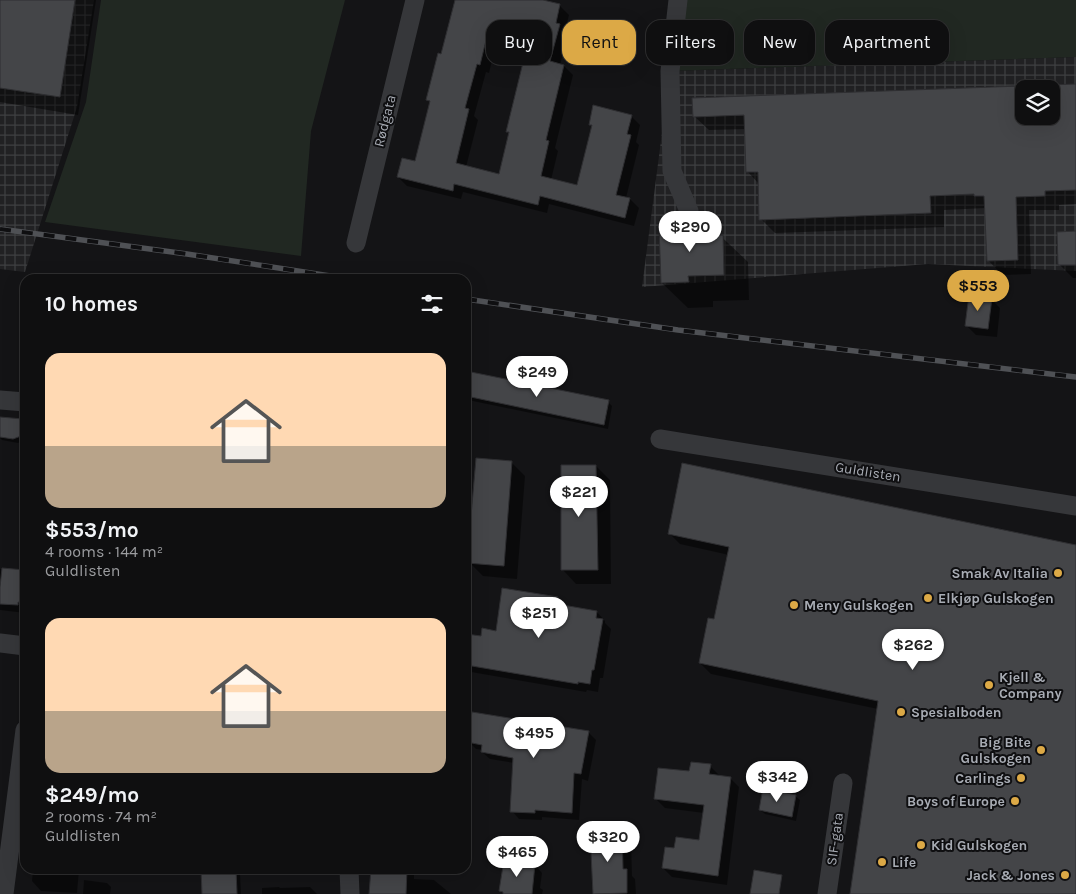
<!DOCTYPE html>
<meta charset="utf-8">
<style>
:root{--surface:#0f0f10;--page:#181819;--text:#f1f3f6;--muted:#9b9c9f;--line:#2f2f30;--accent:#dca946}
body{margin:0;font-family:Karla,sans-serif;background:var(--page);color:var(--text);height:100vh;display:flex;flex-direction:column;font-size:19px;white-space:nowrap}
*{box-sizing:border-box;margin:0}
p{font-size:16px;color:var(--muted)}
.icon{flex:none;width:28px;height:28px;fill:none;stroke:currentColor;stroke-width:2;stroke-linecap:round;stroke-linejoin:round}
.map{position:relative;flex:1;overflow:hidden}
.side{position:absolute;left:20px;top:274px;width:451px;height:600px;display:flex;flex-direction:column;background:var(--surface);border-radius:15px;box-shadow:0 5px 20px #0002,0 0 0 1px var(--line)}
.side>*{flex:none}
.guide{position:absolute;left:486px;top:20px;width:475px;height:45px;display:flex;gap:10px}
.buttons{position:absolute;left:1015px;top:80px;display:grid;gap:10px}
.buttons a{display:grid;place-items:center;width:45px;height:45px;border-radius:10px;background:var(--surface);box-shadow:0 5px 20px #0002,0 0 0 1px var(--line);font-size:25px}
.price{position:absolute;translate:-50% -42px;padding:0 11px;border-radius:18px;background:#fff;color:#222;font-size:16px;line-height:32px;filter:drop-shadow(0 1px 2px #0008)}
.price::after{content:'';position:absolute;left:50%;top:30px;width:15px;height:11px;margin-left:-8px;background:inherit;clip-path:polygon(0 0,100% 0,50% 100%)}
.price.on{background:var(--accent);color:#111}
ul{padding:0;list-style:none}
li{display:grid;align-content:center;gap:10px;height:265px;padding:0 25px}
li span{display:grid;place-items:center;height:155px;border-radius:15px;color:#555}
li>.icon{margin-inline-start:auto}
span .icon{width:90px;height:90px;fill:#fffc;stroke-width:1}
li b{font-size:21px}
h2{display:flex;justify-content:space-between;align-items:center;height:60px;padding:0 25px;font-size:21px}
.tag{padding:0 18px;border-radius:15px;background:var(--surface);box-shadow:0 5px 20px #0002,0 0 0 1px var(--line);font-size:18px;line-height:45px}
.tag.on{background:var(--accent);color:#111}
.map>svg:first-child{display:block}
</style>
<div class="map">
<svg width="1076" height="894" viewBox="0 0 1076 894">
<defs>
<pattern id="industrial-grid" width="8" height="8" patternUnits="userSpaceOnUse" patternTransform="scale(1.25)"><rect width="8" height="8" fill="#212123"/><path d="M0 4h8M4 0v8" fill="none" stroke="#3e3f41"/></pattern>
</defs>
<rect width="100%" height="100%" fill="#141416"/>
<!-- industrial -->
<path fill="url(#industrial-grid)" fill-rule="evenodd" d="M0,0H94L77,107L25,272L0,269Z
M1076,57V271L928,264L642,287L670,71ZM1024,89H1051V116H1024Z"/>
<!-- park -->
<path fill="#212822" d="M101,0H345L311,131L301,256L45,222L86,102Z
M682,0H1076V57L670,71Z"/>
<!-- shadow -->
<path fill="#0007" fill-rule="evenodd" d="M0,0H96L78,115L0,102Z
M456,0H537L560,6L569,15L565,31L568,34L560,65L564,66L573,75L555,148L558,151L551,180L578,186L593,127L590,124L631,116L640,125L636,142L639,145L626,198L630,199L639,208L634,226L549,204L547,213L463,192L461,199L407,186L398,177L416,162L431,102L428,99L442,56ZM498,36L529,44L507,131L510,134L500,176L466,167L478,120L474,116L486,72L489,73Z
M1076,85V204L1059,205V210H1029L1031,274L1002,275L988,260L986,208L944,210V227L775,233L761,219L759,184L748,172L746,129L709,130L694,116V99ZM1024,89H1051V116H1024Z
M709,225L748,262L749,300L713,301V307L688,308L662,283Z
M1076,232V278H1073L1059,264Z
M991,299L1000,308L997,337L976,335L967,326Z
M466,372L608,402L612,406L608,429L468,400L466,406Z
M22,421L25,423V440L18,443L2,440L0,438V432Z
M511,462L525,476L517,579L483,576L469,562Z
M596,466L610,480L611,584H576L563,570Z
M669,533L1076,546V894H851L878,709L711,674L700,663L715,621L729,555L680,544Z
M0,569L25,571V613L0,610Z
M557,599L566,607L597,612L605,621V623L611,629L603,678H600L598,692L587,690L586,692L471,672L466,668V635L482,638L497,632Z
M588,732L596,740L588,781L582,779L579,820L542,817V820L519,819L512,811L514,763L490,759L482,752L483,750L476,749L468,741Z
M710,766L719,775V777L730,778L739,787L727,885L672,877L663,868L675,850L700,842L704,813L665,808L655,798L690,773Z
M795,796L800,800L796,821L765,814L760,810Z
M621,832L631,841L632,876L635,879L636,894H594Z
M535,865L542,873L540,888L543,890L542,894H503L500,891Z
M33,869H79L77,893L41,891L32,881Z
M236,869L240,874L241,894H203Z
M372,869H408L414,875V879L434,880L451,894H371Z
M84,880L107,883L111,887L110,894H83Z
M279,887L280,888L310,887L317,894H262V888Z"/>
<!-- building -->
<path fill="#444548" stroke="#2f2f32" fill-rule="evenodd" d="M0,0H75L60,97L0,88Z
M455,0H543L560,4L556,23L560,24L550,61L564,65L546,140L549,141L541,176L577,185L592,125H589L593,105L632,115L627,134L631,135L616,195L630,198L625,218L540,196L538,205L454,184L453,191L397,177L402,158L415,161L430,101L426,100L438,53L441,54ZM489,28L529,38L506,132H509L499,174L456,163L469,109L465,108L477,64L480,65Z
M1076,84V190L1045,191V196L1016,197L1018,260L987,261L984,196H974V194L930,196L931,213L759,220L758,172H746L744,115L693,117L692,98ZM1024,89H1051V116H1024Z
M697,224H710L711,236L723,235L724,275L688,276L689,282L661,283L659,226Z
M1076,231V265H1058L1057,232Z
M969,295L992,298L988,329L965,326Z
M466,371L609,400L604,425L466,396Z
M0,417L23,419L21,436L13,439L0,437Z
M476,458L512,461L504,566L467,563Z
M682,463L1076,545V894H850L878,701L699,663L708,618L714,619L729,547L668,534Z
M561,465H596L598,570H561Z
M2,568L25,570V603L18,602V605L0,604V587Z
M502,588L558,597L557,604L597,611L596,618L603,619L594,670H592L590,684L578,682V684L466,665V634L481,636L482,628L496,631Z
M472,712L589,731L581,774L574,773L572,813L535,810V813L510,812L513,758L481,752L482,745L467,742Z
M691,762L711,764L709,774L731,777L718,876L662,868L665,847L674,848L676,837L699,840L704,805L654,799L658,768L689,771Z
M763,788L796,795L792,817L759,810Z
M622,831L623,869H627V893L593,894L590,832Z
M504,860L535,864L532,894H503V892L499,891Z
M236,869L237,894H202L201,870Z
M371,869H407L406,894H369Z
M754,870L782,875L779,894H750Z"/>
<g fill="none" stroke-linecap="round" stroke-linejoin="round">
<!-- minor -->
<path stroke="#36373a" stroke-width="19" d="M678,0L670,71L672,171L689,211
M356,243L415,0
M0,400L25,402
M660,439L1076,506
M0,643L25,646
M349,869L350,894
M4,894L25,730
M827,894L843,783"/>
<!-- rail casing -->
<g stroke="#4f5155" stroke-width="5.5">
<path id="rail" d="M0,229L187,254L350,279
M466,299L678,330L1076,377"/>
</g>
<!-- rail -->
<use href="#rail" stroke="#0f0f11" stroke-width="4" stroke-dasharray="11" stroke-linecap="butt"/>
</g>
<!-- markers -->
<g fill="#dca946" stroke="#0f0f11" stroke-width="2">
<circle cx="1058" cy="573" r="5"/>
<circle cx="928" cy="598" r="5"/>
<circle cx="794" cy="605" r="5"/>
<circle cx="989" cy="685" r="5"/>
<circle cx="901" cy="712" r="5"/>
<circle cx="1041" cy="750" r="5"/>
<circle cx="1021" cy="778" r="5"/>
<circle cx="1015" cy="801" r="5"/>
<circle cx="921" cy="845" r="5"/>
<circle cx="882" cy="862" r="5"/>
<circle cx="1065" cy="875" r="5"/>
</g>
<g text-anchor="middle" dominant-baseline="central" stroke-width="4" stroke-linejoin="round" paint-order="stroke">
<!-- street labels -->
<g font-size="14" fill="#a8acb4" stroke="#0f0f11">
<text transform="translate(385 121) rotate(-76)">Rødgata</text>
<text transform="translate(868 472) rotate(9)">Guldlisten</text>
<text transform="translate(835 839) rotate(-82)">SIF-gata</text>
</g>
<!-- poi labels -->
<g font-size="14" font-weight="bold" fill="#a8acb4" stroke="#0f0f11" text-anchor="start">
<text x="1048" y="573" text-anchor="end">Smak Av Italia</text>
<text x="938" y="598">Elkjøp Gulskogen</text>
<text x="804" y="605">Meny Gulskogen</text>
<text x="999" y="677">Kjell &amp;<tspan x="999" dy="16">Company</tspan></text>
<text x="911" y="712">Spesialboden</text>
<text x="1031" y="742" text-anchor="end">Big Bite<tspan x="1031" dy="16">Gulskogen</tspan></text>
<text x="1011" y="778" text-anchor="end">Carlings</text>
<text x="1005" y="801" text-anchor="end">Boys of Europe</text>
<text x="931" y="845">Kid Gulskogen</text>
<text x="892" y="862">Life</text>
<text x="1055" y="875" text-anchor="end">Jack &amp; Jones</text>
</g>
</g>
</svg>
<div class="buttons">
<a><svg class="icon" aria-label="layers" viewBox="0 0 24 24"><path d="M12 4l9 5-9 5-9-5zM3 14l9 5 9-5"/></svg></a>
</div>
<b class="price" style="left:690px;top:253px">$290</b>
<b class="price on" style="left:978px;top:312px">$553</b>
<b class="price" style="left:537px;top:398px">$249</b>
<b class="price" style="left:579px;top:518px">$221</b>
<b class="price" style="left:539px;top:639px">$251</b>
<b class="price" style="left:913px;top:671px">$262</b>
<b class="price" style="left:534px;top:759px">$495</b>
<b class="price" style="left:777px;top:803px">$342</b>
<b class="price" style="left:608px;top:863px">$320</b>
<b class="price" style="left:517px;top:878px">$465</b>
<div class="guide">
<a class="tag">Buy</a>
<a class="tag on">Rent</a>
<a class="tag">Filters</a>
<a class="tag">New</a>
<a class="tag">Apartment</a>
</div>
<section class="side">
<h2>10 homes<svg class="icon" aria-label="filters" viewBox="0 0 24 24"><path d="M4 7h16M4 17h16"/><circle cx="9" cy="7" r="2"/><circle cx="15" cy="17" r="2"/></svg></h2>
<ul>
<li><span style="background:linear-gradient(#ffd9b3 60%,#b9a48a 0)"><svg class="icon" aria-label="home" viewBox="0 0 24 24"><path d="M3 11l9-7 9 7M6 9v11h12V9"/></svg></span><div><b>$553/mo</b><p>4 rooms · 144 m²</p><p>Guldlisten</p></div></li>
<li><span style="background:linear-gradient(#ffd9b3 60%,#b9a48a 0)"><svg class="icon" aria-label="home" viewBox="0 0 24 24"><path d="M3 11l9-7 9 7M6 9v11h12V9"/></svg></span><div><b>$249/mo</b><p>2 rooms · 74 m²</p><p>Guldlisten</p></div></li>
</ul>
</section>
</div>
